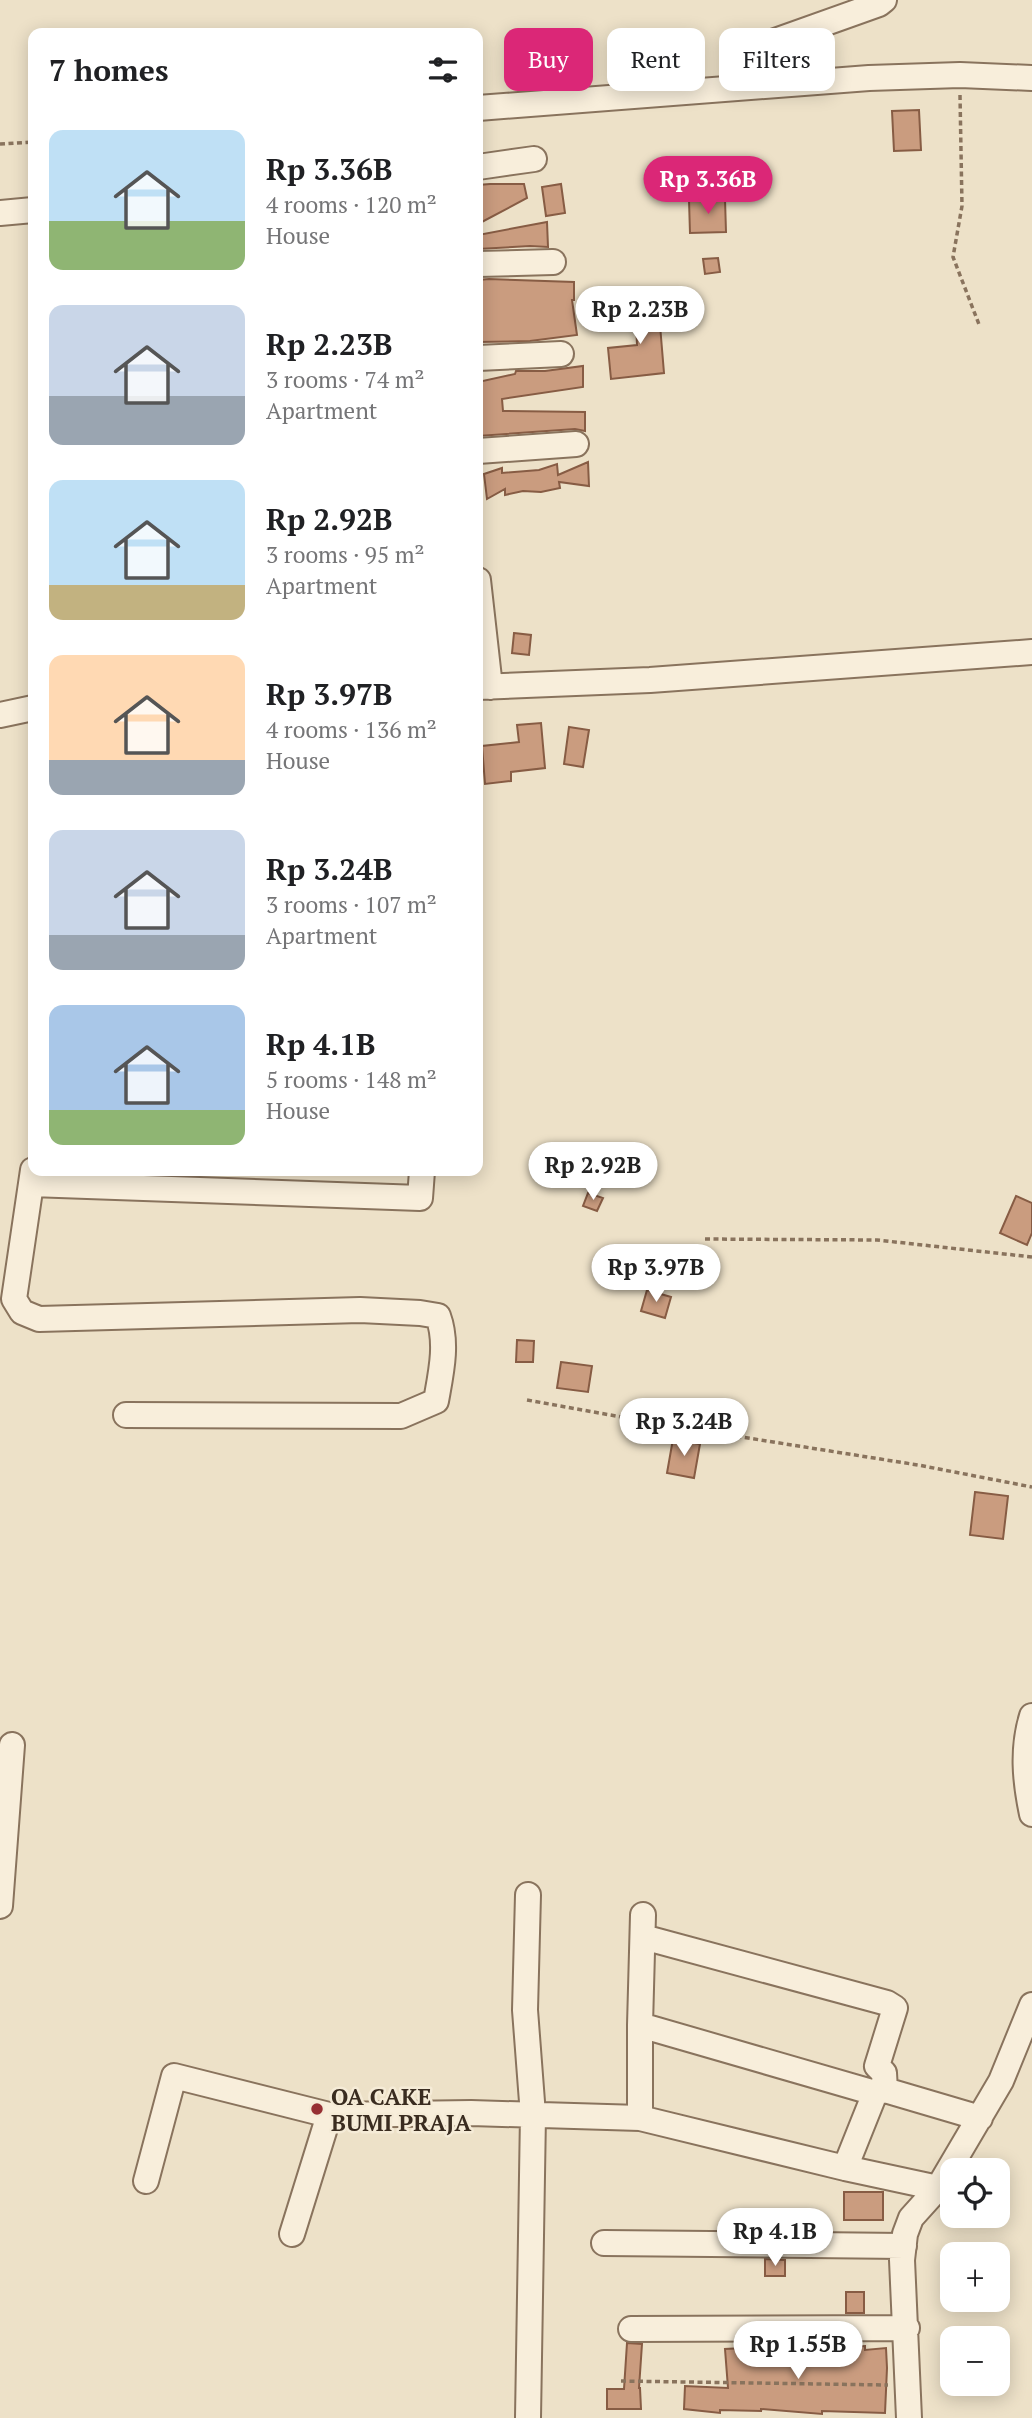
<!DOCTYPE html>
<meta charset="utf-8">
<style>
:root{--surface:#fff;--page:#f6f6f6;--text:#202124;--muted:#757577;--accent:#db2777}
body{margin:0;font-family:"PT Serif",serif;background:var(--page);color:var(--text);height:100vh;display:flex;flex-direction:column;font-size:26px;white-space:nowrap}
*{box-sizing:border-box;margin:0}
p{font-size:23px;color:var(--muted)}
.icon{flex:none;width:38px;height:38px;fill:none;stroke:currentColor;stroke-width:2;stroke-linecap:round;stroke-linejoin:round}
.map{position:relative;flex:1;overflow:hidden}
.details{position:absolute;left:28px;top:28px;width:455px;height:1148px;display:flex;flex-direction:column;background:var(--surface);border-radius:14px;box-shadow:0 4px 18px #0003}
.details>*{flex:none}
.guide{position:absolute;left:504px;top:28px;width:422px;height:63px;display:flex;gap:14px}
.fabs{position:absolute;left:940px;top:2158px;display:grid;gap:14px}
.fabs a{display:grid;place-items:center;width:70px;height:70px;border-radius:14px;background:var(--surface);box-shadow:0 4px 18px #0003;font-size:35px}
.price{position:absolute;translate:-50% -60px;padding:0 16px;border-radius:24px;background:#fff;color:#222;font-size:23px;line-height:46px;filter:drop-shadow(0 2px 4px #0008)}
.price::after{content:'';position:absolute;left:50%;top:42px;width:21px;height:16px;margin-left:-10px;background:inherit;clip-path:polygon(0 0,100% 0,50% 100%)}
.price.on{background:var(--accent);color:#fff}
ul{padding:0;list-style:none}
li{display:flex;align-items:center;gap:21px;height:175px;padding:0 21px}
li span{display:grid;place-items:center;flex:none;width:196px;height:140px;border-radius:14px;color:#555}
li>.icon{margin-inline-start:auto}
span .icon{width:84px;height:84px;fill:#fffc;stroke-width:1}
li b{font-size:30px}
h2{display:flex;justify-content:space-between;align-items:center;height:84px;padding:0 21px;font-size:30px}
.pill{padding:0 24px;border-radius:14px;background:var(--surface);box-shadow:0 4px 18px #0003;font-size:24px;line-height:63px}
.pill.on{background:var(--accent);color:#fff}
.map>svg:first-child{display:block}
</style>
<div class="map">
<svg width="1032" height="2418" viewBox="0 0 1032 2418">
<rect width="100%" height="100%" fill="#ede1c8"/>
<!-- building -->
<path fill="#ca9c7f" stroke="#875c44" stroke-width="2" d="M919,110L921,150L894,151L892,111Z
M490,184H524L527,198L478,224V185Z
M561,184L565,213L546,216L542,187Z
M725,199L726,232L690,233L689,200Z
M547,222L548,247L530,246L478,249V235Z
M718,258L720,272L705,274L703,259Z
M489,279L574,282V300H572L577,335L530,341L478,342V280Z
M658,301L664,373L611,379L608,348L637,345L635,302Z
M583,366V387L502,399L503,411L585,412V431L575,429L478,436V382L515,374L516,371H545Z
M588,462L589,486L559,482L560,488L541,492L523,491L505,495V489L487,499L484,474L502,468V473L539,470L557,464L558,475Z
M514,633L531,635L529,655L512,653Z
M541,723L545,768L511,772V781L485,784L482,746L519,742L517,725Z
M569,727L589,730L583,767L564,764Z
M588,1193L603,1198L597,1211L583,1206Z
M1016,1196L1032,1203V1233L1027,1245L1000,1233Z
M647,1290L671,1297L665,1318L641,1311Z
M517,1340L534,1341L533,1362H516Z
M561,1362L592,1366L588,1392L557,1388Z
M673,1439L700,1444L694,1478L667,1473Z
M975,1492L1008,1496L1003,1539L970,1535Z
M844,2192H883V2220H844Z
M765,2259L785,2260V2276H765Z
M846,2292H864V2313H846Z
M627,2343L642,2344L639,2388H640L641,2409H607V2389H624Z
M823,2344V2348L865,2346V2350L886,2348L887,2368L885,2413L822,2411V2414L761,2409V2411L720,2410V2413L684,2409L685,2386L728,2388L725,2349Z"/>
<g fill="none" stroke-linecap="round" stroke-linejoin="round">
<!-- minor casing -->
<g stroke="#89735d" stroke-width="28">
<path id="minor" d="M741,86L764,45L879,4L884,0
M478,108L869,78L960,75L1032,78
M478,167L534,159
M0,213L33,210
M478,264L553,262
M478,358L561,354
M478,451L576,444
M478,580L490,687
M478,687L650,680L1032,652
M0,715L33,708
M33,1170L14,1299L22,1312L39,1319L360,1310L420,1313L438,1316C448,1343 441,1373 436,1401L401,1416L126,1415
M31,1184L420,1198L422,1171
M1032,1716C1022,1748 1025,1781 1032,1814
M0,1906L12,1745
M643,1915L640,2025L875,2093L885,2090L980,2118
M643,1937L887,2003L895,2008L877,2066L884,2073L885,2090
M640,2025V2118L845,2168L938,2188
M845,2168L875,2093
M146,2181L174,2076L329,2115
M292,2234L329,2115L471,2113L640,2118
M604,2243L904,2246
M631,2329L907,2328
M528,2418L533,2115L525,2010L528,1895
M909,2418L902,2260L905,2234L911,2218L938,2188L1001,2081L1032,2005"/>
</g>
<!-- path -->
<path stroke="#89735d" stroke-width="3.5" stroke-dasharray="5 3.5" stroke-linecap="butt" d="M960,95L962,206L953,257L980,327
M0,144L33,142
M705,1239L877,1240L1032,1257
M527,1400L666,1425L918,1465L1032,1487
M621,2381L888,2385"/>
<!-- minor -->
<use href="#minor" stroke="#f8eedb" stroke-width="24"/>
</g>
<!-- markers -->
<circle fill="#962f33" stroke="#f5ebd7" stroke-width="2.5" cx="317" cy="2109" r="7"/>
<g text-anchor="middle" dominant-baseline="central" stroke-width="5" stroke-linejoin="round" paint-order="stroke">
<!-- poi labels -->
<g font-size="23" font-weight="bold" fill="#3a2c20" stroke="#f5ebd7" text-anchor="start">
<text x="331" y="2096">OA CAKE<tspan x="331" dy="26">BUMI PRAJA</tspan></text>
</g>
</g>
</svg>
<div class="fabs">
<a><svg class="icon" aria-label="locate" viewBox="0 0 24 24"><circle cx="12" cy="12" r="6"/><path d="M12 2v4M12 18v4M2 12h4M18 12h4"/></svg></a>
<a>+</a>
<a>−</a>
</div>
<b class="price on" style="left:708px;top:216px">Rp 3.36B</b>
<b class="price" style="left:640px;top:346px">Rp 2.23B</b>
<b class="price" style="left:593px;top:1202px">Rp 2.92B</b>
<b class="price" style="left:656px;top:1304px">Rp 3.97B</b>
<b class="price" style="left:684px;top:1458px">Rp 3.24B</b>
<b class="price" style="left:775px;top:2268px">Rp 4.1B</b>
<b class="price" style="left:798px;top:2381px">Rp 1.55B</b>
<div class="guide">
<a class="pill on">Buy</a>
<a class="pill">Rent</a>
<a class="pill">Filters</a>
</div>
<section class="details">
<h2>7 homes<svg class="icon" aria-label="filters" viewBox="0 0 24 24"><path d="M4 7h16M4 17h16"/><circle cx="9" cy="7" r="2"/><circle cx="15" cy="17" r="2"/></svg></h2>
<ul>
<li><span style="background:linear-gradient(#bfe0f5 65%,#8fb573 0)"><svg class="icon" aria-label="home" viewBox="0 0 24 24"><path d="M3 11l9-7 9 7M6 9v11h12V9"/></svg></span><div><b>Rp 3.36B</b><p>4 rooms · 120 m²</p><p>House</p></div></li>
<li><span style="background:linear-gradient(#c9d6e8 65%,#9aa5b1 0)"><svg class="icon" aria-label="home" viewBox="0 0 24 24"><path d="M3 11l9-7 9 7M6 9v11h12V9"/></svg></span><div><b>Rp 2.23B</b><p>3 rooms · 74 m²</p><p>Apartment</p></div></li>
<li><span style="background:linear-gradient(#bfe0f5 75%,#c2b280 0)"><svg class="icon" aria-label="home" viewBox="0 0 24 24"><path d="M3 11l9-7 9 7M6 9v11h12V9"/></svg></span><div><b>Rp 2.92B</b><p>3 rooms · 95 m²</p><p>Apartment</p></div></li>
<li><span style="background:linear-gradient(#ffd9b3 75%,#9aa5b1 0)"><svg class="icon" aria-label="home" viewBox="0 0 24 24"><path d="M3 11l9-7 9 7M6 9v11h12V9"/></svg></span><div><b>Rp 3.97B</b><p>4 rooms · 136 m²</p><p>House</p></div></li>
<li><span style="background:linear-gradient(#c9d6e8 75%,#9aa5b1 0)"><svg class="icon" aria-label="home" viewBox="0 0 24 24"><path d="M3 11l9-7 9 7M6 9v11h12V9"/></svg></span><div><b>Rp 3.24B</b><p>3 rooms · 107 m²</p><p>Apartment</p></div></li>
<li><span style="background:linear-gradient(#a9c7e8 75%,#8fb573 0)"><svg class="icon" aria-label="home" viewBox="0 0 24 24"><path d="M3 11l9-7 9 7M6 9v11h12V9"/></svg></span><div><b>Rp 4.1B</b><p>5 rooms · 148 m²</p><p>House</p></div></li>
</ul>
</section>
</div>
